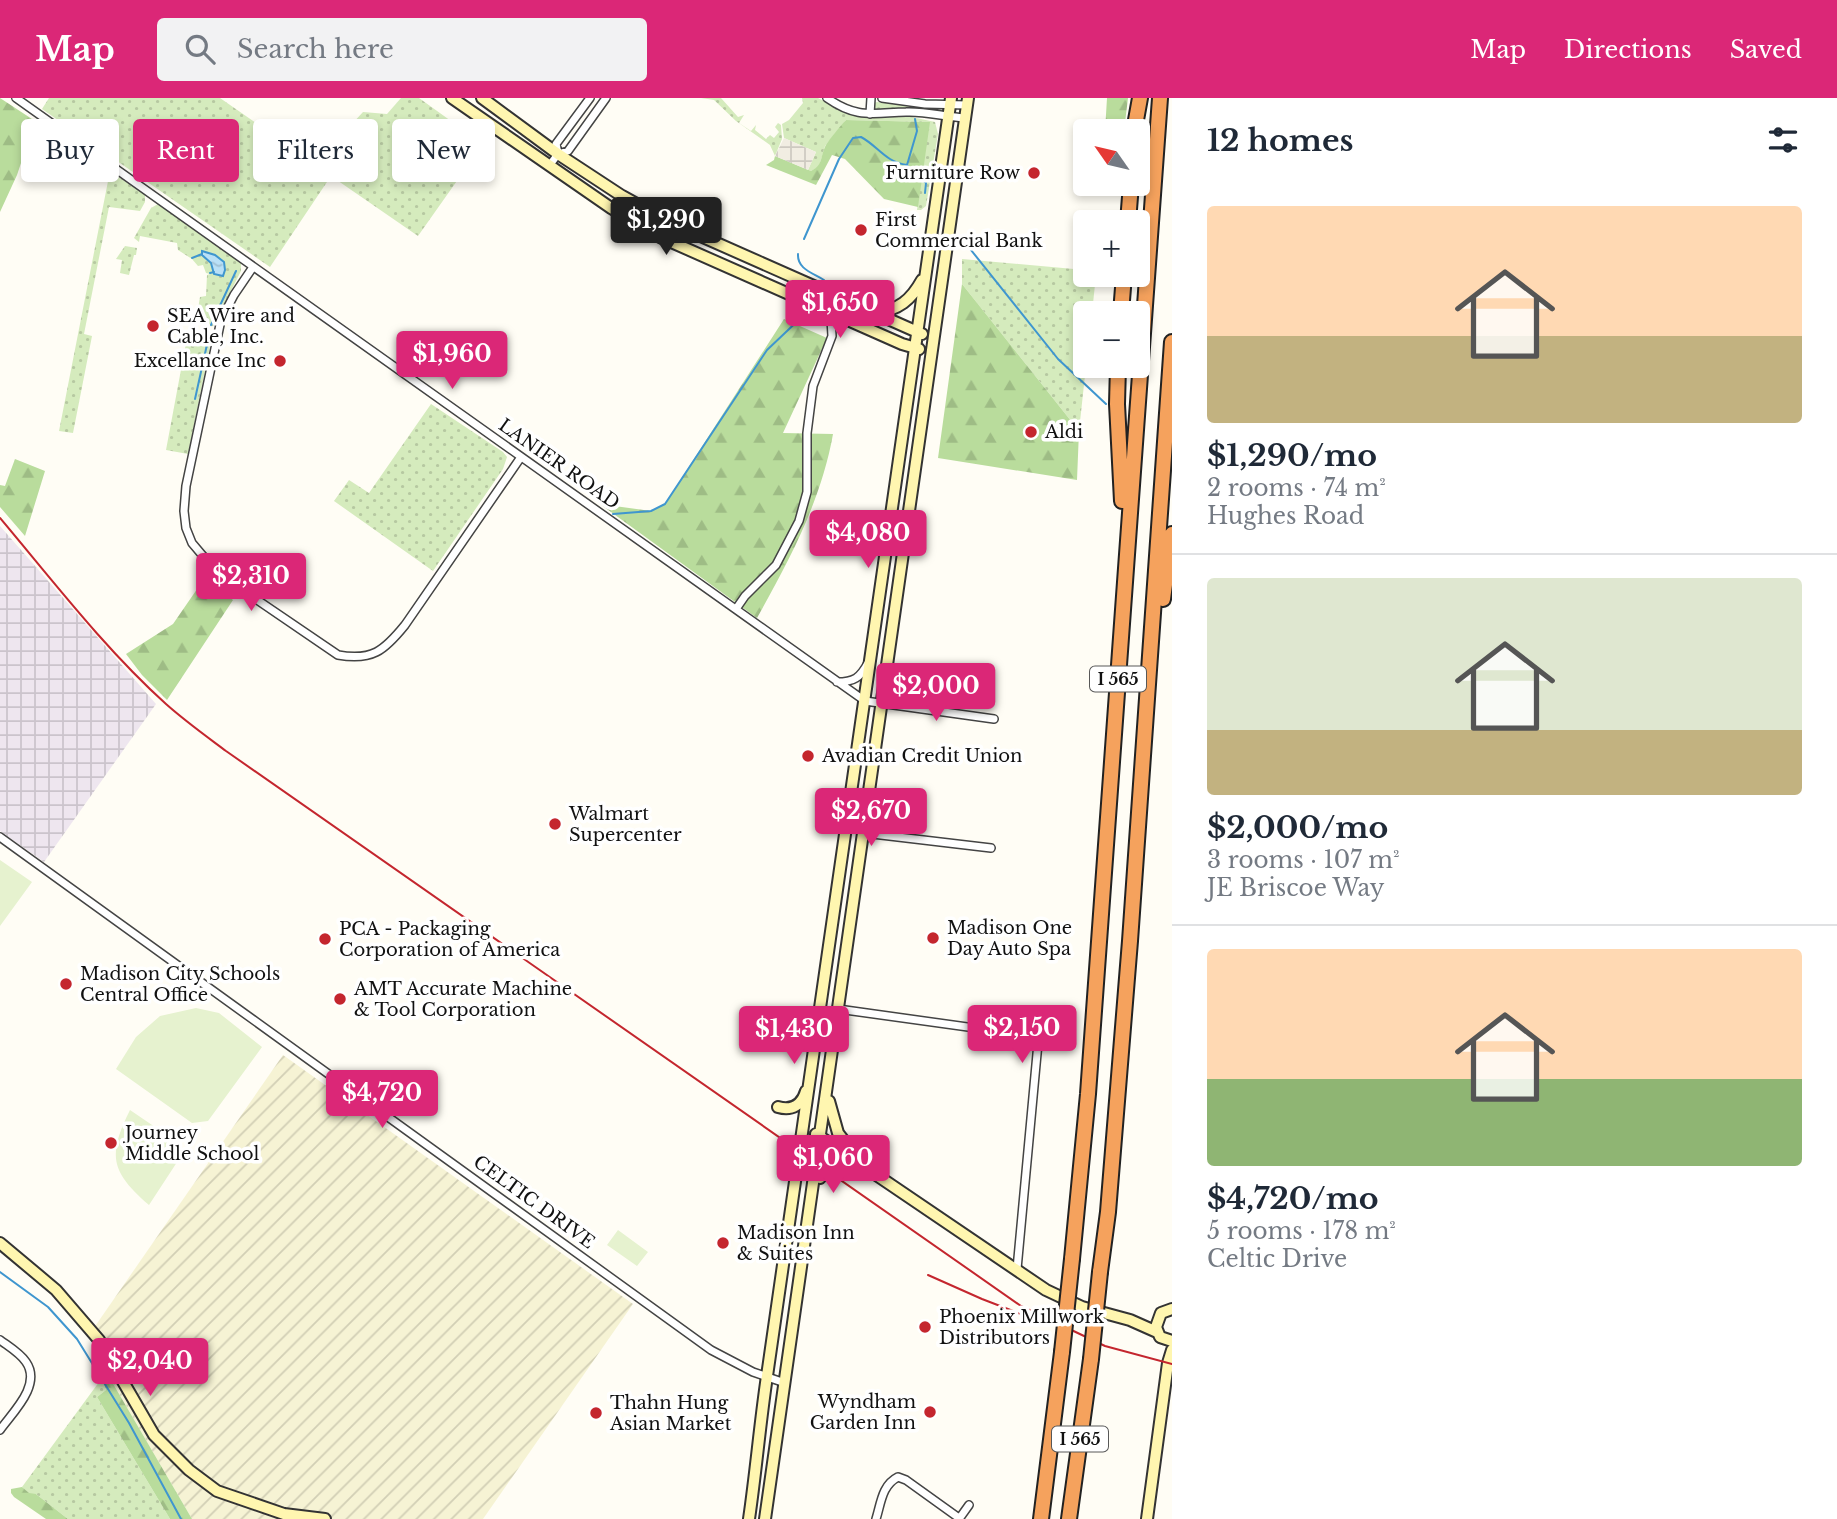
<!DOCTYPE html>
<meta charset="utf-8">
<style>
:root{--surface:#fff;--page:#f2f2f3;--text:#1f2937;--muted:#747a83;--line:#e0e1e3;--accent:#db2777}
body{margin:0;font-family:"Libre Baskerville",serif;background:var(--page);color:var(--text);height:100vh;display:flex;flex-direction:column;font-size:26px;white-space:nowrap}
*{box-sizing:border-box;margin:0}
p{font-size:23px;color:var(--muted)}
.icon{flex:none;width:38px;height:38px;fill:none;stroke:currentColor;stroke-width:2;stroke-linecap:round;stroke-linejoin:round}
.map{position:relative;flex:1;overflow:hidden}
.drawer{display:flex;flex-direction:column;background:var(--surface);width:665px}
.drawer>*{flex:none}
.top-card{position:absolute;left:21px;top:21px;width:665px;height:63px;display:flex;gap:14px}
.needle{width:46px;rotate:304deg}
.tools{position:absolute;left:1073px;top:21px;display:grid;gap:14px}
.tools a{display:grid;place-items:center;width:77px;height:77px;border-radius:7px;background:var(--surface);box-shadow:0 4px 10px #0003;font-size:35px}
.price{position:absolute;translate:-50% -60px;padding:0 16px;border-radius:7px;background:var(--accent);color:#fff;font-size:23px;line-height:46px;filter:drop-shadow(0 2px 4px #0008)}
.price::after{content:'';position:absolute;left:50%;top:42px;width:21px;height:16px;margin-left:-10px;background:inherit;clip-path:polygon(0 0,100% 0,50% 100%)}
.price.current{background:#222;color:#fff}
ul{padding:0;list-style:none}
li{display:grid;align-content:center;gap:14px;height:371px;padding:0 35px}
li+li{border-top:2px solid var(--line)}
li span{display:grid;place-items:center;height:217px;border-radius:7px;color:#555}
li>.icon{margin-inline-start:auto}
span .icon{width:126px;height:126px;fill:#fffc;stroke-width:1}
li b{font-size:30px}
h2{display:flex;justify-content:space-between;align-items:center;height:84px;padding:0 35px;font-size:30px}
.chip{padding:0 24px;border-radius:7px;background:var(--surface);box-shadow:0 4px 10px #0003;font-size:24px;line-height:63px}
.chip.current{background:var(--accent);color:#fff}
header{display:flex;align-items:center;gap:42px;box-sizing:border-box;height:98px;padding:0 35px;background:var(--accent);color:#fff}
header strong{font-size:33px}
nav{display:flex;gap:38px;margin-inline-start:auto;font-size:24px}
.search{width:490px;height:63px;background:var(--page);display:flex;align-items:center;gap:18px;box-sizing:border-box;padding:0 24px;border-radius:7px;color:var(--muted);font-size:26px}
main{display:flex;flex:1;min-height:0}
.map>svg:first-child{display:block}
</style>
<header>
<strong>Map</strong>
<div class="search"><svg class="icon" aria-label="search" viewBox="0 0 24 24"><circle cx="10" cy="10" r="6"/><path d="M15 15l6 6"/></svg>Search here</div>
<nav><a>Map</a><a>Directions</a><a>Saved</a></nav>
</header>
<main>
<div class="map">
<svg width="1172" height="1421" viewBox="0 0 1172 1421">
<defs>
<pattern id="industrial-grid" width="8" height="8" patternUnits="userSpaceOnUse" patternTransform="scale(1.75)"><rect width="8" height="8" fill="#eee6ef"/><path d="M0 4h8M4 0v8" fill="none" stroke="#cbc4cc"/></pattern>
<pattern id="farmland-furrows" width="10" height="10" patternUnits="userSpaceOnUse" patternTransform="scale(1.75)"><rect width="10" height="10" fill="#f6f3d4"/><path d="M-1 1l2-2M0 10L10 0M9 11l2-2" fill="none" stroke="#d2cfb5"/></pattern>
<pattern id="grass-dots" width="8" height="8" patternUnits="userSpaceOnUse" patternTransform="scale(1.75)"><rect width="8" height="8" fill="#d5ebbd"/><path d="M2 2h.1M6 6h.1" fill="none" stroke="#b6c8a1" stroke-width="1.8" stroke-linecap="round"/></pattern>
<pattern id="forest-firs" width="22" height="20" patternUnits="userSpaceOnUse" patternTransform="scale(1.75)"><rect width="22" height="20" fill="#b9dc9c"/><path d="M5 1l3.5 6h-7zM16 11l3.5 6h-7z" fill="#9ebc85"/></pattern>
<pattern id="plaza-grid" width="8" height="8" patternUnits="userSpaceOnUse" patternTransform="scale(1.75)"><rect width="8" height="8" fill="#f1ede2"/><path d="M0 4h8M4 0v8" fill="none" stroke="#cecac1"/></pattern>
<pattern id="water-ripples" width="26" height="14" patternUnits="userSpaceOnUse" patternTransform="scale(1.75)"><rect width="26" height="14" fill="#b9e0f7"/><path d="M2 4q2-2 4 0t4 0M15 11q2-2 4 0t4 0" fill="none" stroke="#9ebfd3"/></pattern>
</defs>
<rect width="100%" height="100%" fill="#fffdf5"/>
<!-- industrial -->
<path fill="url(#industrial-grid)" d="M0,428L156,606L44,764L0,733Z"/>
<!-- farmland -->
<path fill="url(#farmland-furrows)" d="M283,957L633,1206L483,1421H192L108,1277L89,1237Z"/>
<!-- grass -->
<path fill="url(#grass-dots)" d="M49,0H220L315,66L363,14L387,16L401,0H419L483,46L418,138L331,78L270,169L42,11Z
M701,0H721L738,19L744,17L739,25L751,33L756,27L755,32L766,41L770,37L774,40L779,34L775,29L778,25L781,27L782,41L775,58L770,47L736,23L714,2Z
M802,0H818L845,14L866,19L907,18L935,24L938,36L926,108L921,112H917L929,24L846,22L825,48L819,69L811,73L808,72L816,54L784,40L782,26L789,22L803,5Z
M877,4L918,8L917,11C904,10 882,18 872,10L874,5Z
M110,73L145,97V104L140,113L109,109L84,236L92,238L73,335L59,333Z
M158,106L241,165V173L213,228L208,229L211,228L209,225L206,229L196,223L200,199L206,198L207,177L210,176L206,175L203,167L198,168L192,161L178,152L177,145L140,138L139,144L134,140L151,110Z
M125,148L137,150L136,157H134L129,177L120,175L122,162L116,161Z
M962,161L1085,172V177H1096L1092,215H1085L1086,268L1079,333L962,186Z
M200,235L208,238L211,243L188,356L166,352L186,245L193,236Z
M431,306L503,354L507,359L503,371L433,473L334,403L349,382L369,395Z
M102,1280L106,1292L97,1299L170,1421H68L36,1396H29L22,1389Z"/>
<!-- forest -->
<path fill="url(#forest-firs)" d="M0,0L35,23L17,77L0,114Z
M1107,0H1128L1124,33H1105Z
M846,22L930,24L918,109L884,101L845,61L832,57L816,87L766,67L774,62L775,58L811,73C823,67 820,60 825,49C827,44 842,26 846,22Z
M962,186L1079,333L1077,382L938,360Z
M784,221L827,240L783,335L833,336C821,403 790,461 757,520L600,406L651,413L665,406Z
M15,361L45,373L25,438L0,409V387L5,388Z
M204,481L233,502L167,602L142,577L126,556L173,526Z
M108,1277L192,1421H170L97,1299L106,1292L102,1280Z
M22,1389L29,1395L36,1396L68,1421H46L14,1399L11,1395V1391Z"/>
<!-- pitch -->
<path fill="#e6f2cf" d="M0,762L32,784L0,828Z
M196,910L219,915L262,949L208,1023L192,1025L116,971L136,939L160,918Z
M130,1012L180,1046L183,1055L149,1107C111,1074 107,1058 130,1012Z
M618,1132L648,1154L637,1168L607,1147Z"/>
<!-- plaza -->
<path fill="url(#plaza-grid)" d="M784,40L816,54L808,72L775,58Z"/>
<!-- water -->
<path fill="url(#water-ripples)" stroke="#3f96cf" stroke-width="2" d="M202,153L215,157L224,164L225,172L223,178L214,176L211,165L202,157Z"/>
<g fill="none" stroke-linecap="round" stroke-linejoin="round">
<!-- stream -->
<path stroke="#3f96cf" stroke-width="2" d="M915,21L917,33L907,67C911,74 920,79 926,85L925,95
M959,137L1058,261L1106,306
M804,141L839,61L853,40L861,39C878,48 885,64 907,67
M798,156C797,171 813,175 824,182L825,187
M192,160L202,156
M210,175L214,174
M211,227L236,173
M195,301L208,242
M613,416L651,413L665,406L767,252L806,215
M0,1174L48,1209L77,1241L129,1325L181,1421"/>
<!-- street casing -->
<g stroke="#444" stroke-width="10">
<path id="street" d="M16,0L865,603L994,621
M827,0C857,21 872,15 906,14C925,13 946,19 966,20
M882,0L925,6L967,7
M870,16L871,0
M558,55L556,46L590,0
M549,68L558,56L568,53L606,0
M253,169L234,197L221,222L186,388L184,413L186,430L192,445L203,458L222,478L338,557C372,563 384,553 405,527L521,359
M736,511L745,498L776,467L799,423L807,394V335L813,288L832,238L831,221
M837,584C854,584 860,580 868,565
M864,735L991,750
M0,739L711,1252L753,1274L785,1285
M838,911L1032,938L1038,945L1017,1171
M0,1242C8,1248 20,1255 26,1264C42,1287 13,1314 0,1332
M876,1421C881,1405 882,1387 898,1379L906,1382L959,1420
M959,1421L969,1407"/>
</g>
<!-- secondary casing -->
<g stroke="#333" stroke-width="14">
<path id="secondary" d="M452,0L611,110L660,139L902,246L919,251
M482,0L558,56L622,98L669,124L922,236
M875,215C899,212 911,202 922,182
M829,1003L838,1035L855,1057
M778,1009C792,1013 802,1007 806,993
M816,1036L1046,1192L1082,1209L1130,1222L1157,1234
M820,1080C824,1063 835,1059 852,1062
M0,1145L56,1192L99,1242L154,1337L189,1372L217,1393L284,1416L325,1421
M1172,1211L1161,1215L1156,1229L1160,1239L1172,1243
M749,1421C756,1373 760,1325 767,1278C829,852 891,426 951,0
M765,1421L968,0
M1147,1421L1168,1265L1172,1252"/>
</g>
<!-- highway casing -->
<g stroke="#222" stroke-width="18">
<path id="highway" d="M1134,33L1140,0
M1128,124L1131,86
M1121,215L1124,177
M1118,268L1117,306L1122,403
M1163,501L1172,436
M1072,1161L1088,996L1160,0
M1100,1174L1108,1114L1130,843L1172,244
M1041,1421L1062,1254
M1069,1421L1091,1261"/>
</g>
<!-- street -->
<use href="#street" stroke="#fff" stroke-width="7"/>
<!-- secondary -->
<use href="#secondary" stroke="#fff6b0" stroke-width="10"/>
<!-- highway -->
<use href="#highway" stroke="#f5a25d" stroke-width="14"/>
<!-- rail -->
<path stroke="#c4262e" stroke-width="2" d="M0,420C53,483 105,551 166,606C185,623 206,638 226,653L1021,1208L1105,1248L1172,1266
M928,1177L982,1201L1021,1216"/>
<!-- highway-bridge casing -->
<g stroke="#222" stroke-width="18" stroke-linecap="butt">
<path id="highway-bridge" d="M1062,1254L1072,1161
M1091,1261L1100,1174"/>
</g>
<!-- highway-bridge -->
<use href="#highway-bridge" stroke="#f5a25d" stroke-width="14"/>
</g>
<!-- markers -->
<g fill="#c4262e" stroke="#fff" stroke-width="2.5">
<circle cx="1034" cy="75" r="7"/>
<circle cx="861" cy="132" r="7"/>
<circle cx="153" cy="228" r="7"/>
<circle cx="280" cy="263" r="7"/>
<circle cx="1031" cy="334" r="7"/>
<circle cx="808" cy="658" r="7"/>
<circle cx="555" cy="726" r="7"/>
<circle cx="933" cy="840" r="7"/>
<circle cx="325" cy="841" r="7"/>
<circle cx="66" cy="886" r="7"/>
<circle cx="340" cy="901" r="7"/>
<circle cx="111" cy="1045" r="7"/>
<circle cx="723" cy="1145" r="7"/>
<circle cx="925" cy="1229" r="7"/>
<circle cx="930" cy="1314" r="7"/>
<circle cx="596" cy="1315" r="7"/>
</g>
<g text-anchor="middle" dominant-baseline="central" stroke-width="7" stroke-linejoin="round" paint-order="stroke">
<!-- shield labels -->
<g fill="#fff" stroke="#585858" stroke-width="2">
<rect x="1090" y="568.5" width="56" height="25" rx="5"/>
<rect x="1052" y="1328.5" width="56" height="25" rx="5"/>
</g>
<g font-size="16" font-weight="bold" fill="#111">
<text x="1118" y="581">I 565</text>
<text x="1080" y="1341">I 565</text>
</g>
<!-- poi labels -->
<g font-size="18" fill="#111" stroke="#fff" text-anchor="start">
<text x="1020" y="75" text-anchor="end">Furniture Row</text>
<text x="875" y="122">First<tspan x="875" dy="21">Commercial Bank</tspan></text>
<text x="167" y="218">SEA Wire and<tspan x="167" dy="21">Cable, Inc.</tspan></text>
<text x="266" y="263" text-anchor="end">Excellance Inc</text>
<text x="1045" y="334">Aldi</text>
<text x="822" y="658">Avadian Credit Union</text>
<text x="569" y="716">Walmart<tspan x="569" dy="21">Supercenter</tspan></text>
<text x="947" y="830">Madison One<tspan x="947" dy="21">Day Auto Spa</tspan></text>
<text x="339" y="831">PCA - Packaging<tspan x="339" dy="21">Corporation of America</tspan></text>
<text x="80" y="876">Madison City Schools<tspan x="80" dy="21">Central Office</tspan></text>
<text x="354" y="891">AMT Accurate Machine<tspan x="354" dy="21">&amp; Tool Corporation</tspan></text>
<text x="125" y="1035">Journey<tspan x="125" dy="21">Middle School</tspan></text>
<text x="737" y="1135">Madison Inn<tspan x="737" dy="21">&amp; Suites</tspan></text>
<text x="939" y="1219">Phoenix Millwork<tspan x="939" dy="21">Distributors</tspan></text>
<text x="916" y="1304" text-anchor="end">Wyndham<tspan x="916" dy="21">Garden Inn</tspan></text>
<text x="610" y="1305">Thahn Hung<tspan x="610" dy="21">Asian Market</tspan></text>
</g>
<!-- street labels -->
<g font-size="18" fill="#111" stroke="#fff">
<text transform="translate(559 366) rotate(35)">LANIER ROAD</text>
<text transform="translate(534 1104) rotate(36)">CELTIC DRIVE</text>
</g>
</g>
</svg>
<div class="tools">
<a><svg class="needle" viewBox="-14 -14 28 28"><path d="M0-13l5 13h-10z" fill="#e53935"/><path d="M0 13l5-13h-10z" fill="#747a83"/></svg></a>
<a>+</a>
<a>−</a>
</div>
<b class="price current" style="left:666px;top:159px">$1,290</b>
<b class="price" style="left:840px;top:242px">$1,650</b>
<b class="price" style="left:452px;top:293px">$1,960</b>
<b class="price" style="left:868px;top:472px">$4,080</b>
<b class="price" style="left:251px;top:515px">$2,310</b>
<b class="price" style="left:936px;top:625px">$2,000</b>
<b class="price" style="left:871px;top:750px">$2,670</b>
<b class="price" style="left:1022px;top:967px">$2,150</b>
<b class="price" style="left:794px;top:968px">$1,430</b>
<b class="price" style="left:382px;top:1032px">$4,720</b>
<b class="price" style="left:833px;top:1097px">$1,060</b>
<b class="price" style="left:150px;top:1300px">$2,040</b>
<div class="top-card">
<a class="chip">Buy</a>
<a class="chip current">Rent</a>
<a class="chip">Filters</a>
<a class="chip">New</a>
</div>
</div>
<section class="drawer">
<h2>12 homes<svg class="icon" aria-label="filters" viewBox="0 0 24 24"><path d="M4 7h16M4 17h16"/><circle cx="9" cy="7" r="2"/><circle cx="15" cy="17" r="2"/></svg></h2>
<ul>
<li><span style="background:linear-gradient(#ffd9b3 60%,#c2b280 0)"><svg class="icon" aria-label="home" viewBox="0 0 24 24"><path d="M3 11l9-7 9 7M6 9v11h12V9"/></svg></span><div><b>$1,290/mo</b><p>2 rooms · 74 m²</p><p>Hughes Road</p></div></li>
<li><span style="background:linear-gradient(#dfe7d0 70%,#c2b280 0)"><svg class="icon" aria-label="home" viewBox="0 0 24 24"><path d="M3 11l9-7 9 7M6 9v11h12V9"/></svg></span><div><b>$2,000/mo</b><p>3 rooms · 107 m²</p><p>JE Briscoe Way</p></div></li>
<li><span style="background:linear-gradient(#ffd9b3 60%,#8fb573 0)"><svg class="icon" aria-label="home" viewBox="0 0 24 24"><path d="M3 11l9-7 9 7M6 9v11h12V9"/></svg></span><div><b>$4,720/mo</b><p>5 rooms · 178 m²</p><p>Celtic Drive</p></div></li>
</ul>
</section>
</main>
